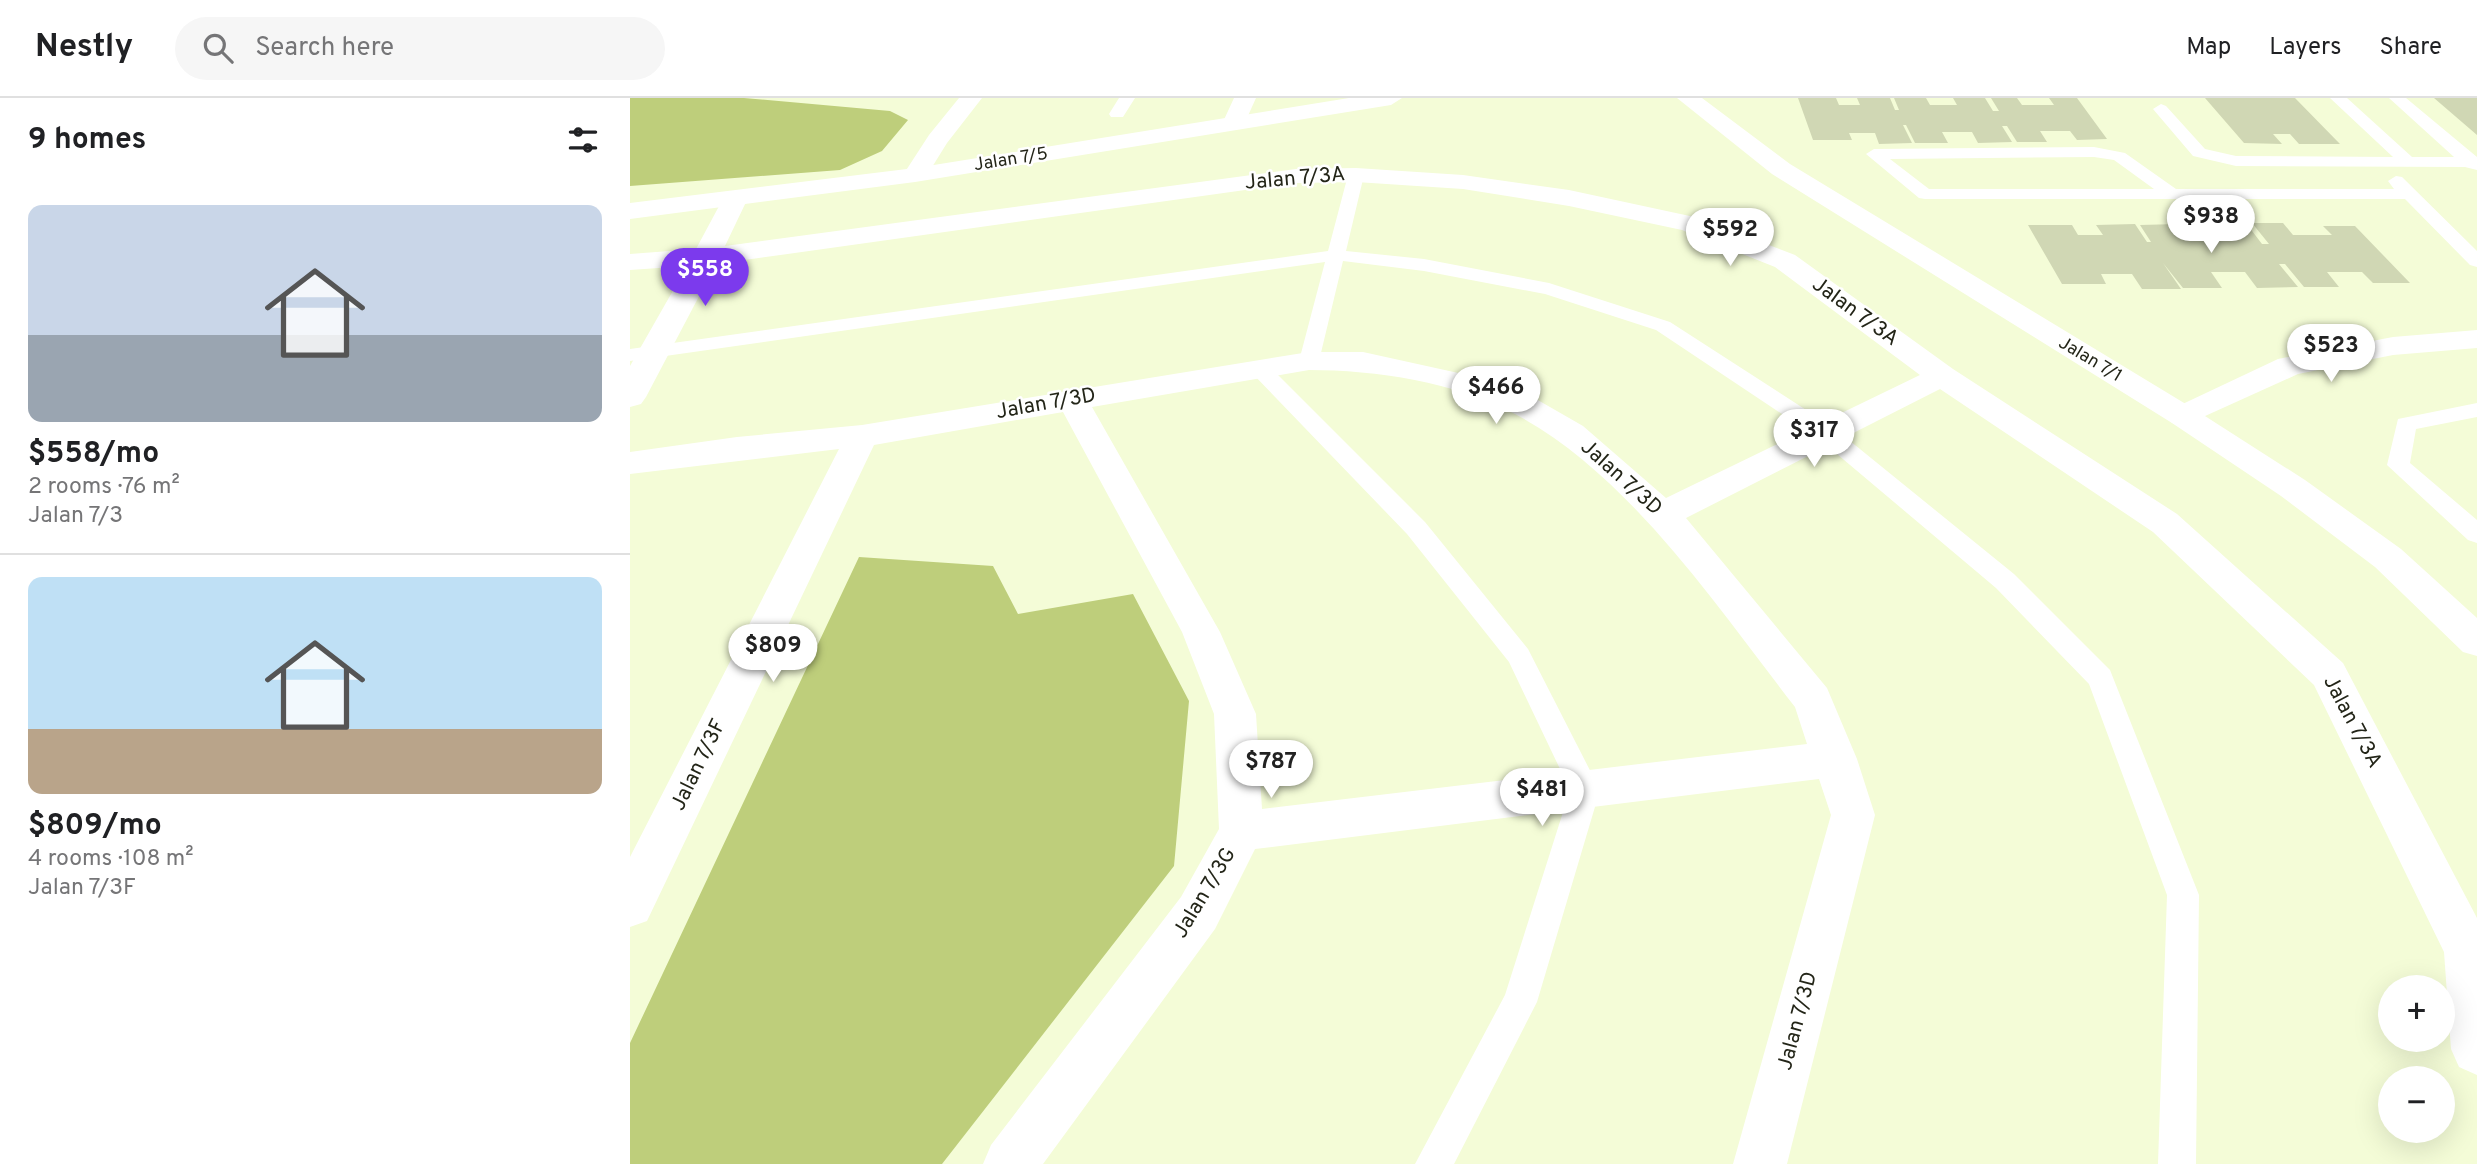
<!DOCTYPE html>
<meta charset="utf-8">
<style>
:root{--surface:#fff;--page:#f6f6f6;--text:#202124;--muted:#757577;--line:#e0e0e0;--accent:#7c3aed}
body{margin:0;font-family:Overpass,sans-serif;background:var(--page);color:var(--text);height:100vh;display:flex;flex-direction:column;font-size:26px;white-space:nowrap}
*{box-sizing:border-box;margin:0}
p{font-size:23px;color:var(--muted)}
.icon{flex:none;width:38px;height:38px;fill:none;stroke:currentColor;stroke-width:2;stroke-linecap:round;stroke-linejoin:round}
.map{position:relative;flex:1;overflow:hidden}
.drawer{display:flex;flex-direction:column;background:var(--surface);width:630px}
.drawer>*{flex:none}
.tools{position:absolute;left:1748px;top:877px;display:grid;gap:14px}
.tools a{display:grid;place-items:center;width:77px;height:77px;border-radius:50%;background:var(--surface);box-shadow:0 7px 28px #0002;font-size:35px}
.price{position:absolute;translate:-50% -60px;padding:0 16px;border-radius:24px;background:#fff;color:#222;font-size:23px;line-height:46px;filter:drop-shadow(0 2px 4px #0008)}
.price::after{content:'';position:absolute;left:50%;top:42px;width:21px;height:16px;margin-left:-10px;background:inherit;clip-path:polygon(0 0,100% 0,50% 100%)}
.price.active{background:var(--accent);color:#fff}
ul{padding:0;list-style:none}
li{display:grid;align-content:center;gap:14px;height:371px;padding:0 28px}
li+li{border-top:2px solid var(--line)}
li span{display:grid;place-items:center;height:217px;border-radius:14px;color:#555}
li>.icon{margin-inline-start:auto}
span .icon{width:126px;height:126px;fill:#fffc;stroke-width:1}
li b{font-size:30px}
h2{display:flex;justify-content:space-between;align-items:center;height:84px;padding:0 28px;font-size:30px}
header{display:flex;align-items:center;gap:42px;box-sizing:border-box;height:98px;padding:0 35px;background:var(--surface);border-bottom:2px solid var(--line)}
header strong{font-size:33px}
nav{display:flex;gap:38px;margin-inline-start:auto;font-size:24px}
.search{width:490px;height:63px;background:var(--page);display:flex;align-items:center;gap:18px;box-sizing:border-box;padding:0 24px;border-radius:38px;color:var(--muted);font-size:26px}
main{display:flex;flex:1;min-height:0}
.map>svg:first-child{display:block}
</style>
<header>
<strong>Nestly</strong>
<div class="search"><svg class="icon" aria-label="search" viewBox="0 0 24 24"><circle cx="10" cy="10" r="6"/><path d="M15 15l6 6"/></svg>Search here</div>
<nav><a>Map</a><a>Layers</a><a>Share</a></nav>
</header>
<main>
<section class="drawer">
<h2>9 homes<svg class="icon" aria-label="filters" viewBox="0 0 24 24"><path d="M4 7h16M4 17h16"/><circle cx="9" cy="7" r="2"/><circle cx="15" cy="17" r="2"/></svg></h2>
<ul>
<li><span style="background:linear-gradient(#c9d6e8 60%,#9aa5b1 0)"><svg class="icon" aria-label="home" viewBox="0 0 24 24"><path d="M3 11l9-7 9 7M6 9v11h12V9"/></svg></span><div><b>$558/mo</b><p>2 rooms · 76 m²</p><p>Jalan 7/3</p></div></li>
<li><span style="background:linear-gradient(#bfe0f5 70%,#b9a48a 0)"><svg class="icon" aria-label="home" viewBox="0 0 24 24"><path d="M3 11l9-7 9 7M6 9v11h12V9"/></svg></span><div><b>$809/mo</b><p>4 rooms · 108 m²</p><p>Jalan 7/3F</p></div></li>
</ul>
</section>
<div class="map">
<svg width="1847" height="1066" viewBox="0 0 1847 1066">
<rect width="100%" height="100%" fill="#f4fcd7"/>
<!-- green -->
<path fill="#bece7b" d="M0,0H114L260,13L278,22L252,53L210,72L0,88Z
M229,459L363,468L388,516L503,496L559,603L544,768L312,1066H0V945Z"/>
<!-- building -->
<path fill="#d0d7b4" d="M1168,0H1206L1209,7H1230L1227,0H1260L1265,12H1269L1264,0H1296L1300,7H1327L1323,0H1355L1363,13H1369L1361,0H1387L1392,7H1424L1419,0H1447L1477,41L1447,42L1440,33H1410L1417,44H1387L1377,28H1372L1382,44L1348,45L1342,34H1312L1318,45H1285L1276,27H1273L1282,45L1249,46L1245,35H1219L1222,42H1183Z
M1575,0H1665L1710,46H1669L1660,36H1643L1652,46L1614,45Z
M1804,0H1847V37Z
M1578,125H1616L1632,146H1639L1622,125H1653L1663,137H1702L1693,128H1725L1780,185H1743L1732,174H1697L1709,189H1674L1655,166H1649L1668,189L1627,190L1615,174H1581L1592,190H1553L1533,165L1551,191H1512L1502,176H1471L1476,186H1432L1398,127H1442L1448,137H1473L1466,127L1505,126L1517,144H1521L1510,127L1548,126L1556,137H1587Z"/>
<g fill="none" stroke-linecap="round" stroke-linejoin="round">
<!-- lane -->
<path fill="#fff" fill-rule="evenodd" d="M489,0H505L493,19H481L479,16Z
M1700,0H1717L1782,59H1824L1759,0H1776L1847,59V72L1835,69L1606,68L1563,58L1523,11L1531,6L1536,8L1575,51L1606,58L1763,59Z
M1464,49L1495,55L1546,91H1764L1758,83L1766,78L1772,79L1847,153V169L1840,167L1775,101H1295L1289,100L1236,56L1244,51ZM1464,59L1484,62L1524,91H1299L1260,61Z
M726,72L734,77L716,153L794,161L919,185L1040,224L1204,330L1384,476L1480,572L1569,797L1566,1066H1528L1537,797L1459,586L1366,490L1188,340L1026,232L915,196L794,173L713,163L689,263L679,269L669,263L695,164L0,263V251L698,153L718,77Z
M629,264L636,265L795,424L898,551L970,692L907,904L824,1066H785L875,897L940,692L879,564L777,436L622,275L619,270L622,265Z
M1847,305V319L1786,331L1780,365L1847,422V445L1838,442L1757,367L1768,321Z"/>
<!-- street -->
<path fill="#fff" fill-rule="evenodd" d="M329,0H352L317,45L294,82H276L273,77L299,37Z
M604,0H626L612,31H596L592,26Z
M726,70L833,77L939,92L1069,120L1165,157L1323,271L1547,416L1713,565L1847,820V977L1829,969L1821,951L1814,854L1684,587L1523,434L1310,291L1056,420L1197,590L1227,661L1245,717L1157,1066H1103L1201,717L1189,681L625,751L585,831L413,1066H353L361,1047L551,799L589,731L584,616L552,534L433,314L244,347L17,823L0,829V759L209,351L0,376V354L107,339L232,327L679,254H733L851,280L906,301L953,328L1036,400L1290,277L1145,169L1052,132L939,108L833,91L726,84L666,85L86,166L16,299L11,306L0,309V268L57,168L0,172V156L66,151L95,97H113L117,102L95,148L666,71ZM679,272C747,272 824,284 885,316C999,376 1087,509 1165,609L1177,646L632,711L626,616L590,534L462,309Z
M1847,232V250L1763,257L1668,276L1553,328L1542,325L1537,318L1542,311L1648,261L1763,239Z"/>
<!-- secondary -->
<path fill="#fff" fill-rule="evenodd" d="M719,0H772L761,7L285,84L0,121V105L285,70Z
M1047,0H1072L1160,66L1564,311L1675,382L1771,451L1847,520V558L1833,554L1745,469L1651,398L1542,325L1142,76Z"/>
</g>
<g text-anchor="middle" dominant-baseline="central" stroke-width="5" stroke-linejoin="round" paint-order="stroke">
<!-- far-street labels -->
<g font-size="18" fill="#232518" stroke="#fff">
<text transform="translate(381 62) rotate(-9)">Jalan 7/5</text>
<text transform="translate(1460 262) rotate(31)">Jalan 7/1</text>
</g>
<!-- street labels -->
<g font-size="21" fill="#232518" stroke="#fff">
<text transform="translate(665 81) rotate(-5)">Jalan 7/3A</text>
<text transform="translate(1225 214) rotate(36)">Jalan 7/3A</text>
<text transform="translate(416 306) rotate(-10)">Jalan 7/3D</text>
<text transform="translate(991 380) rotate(42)">Jalan 7/3D</text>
<text transform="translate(1722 624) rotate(62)">Jalan 7/3A</text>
<text transform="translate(69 667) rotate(-64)">Jalan 7/3F</text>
<text transform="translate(575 795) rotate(-59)">Jalan 7/3G</text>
<text transform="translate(1168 923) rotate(-75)">Jalan 7/3D</text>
</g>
</g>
</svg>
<div class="tools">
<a>+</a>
<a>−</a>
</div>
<b class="price" style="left:1581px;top:157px">$938</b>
<b class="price" style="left:1100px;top:170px">$592</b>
<b class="price active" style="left:75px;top:210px">$558</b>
<b class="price" style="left:1701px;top:286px">$523</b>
<b class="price" style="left:866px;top:328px">$466</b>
<b class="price" style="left:1184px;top:371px">$317</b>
<b class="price" style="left:143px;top:586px">$809</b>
<b class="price" style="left:641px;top:702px">$787</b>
<b class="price" style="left:912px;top:730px">$481</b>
</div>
</main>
